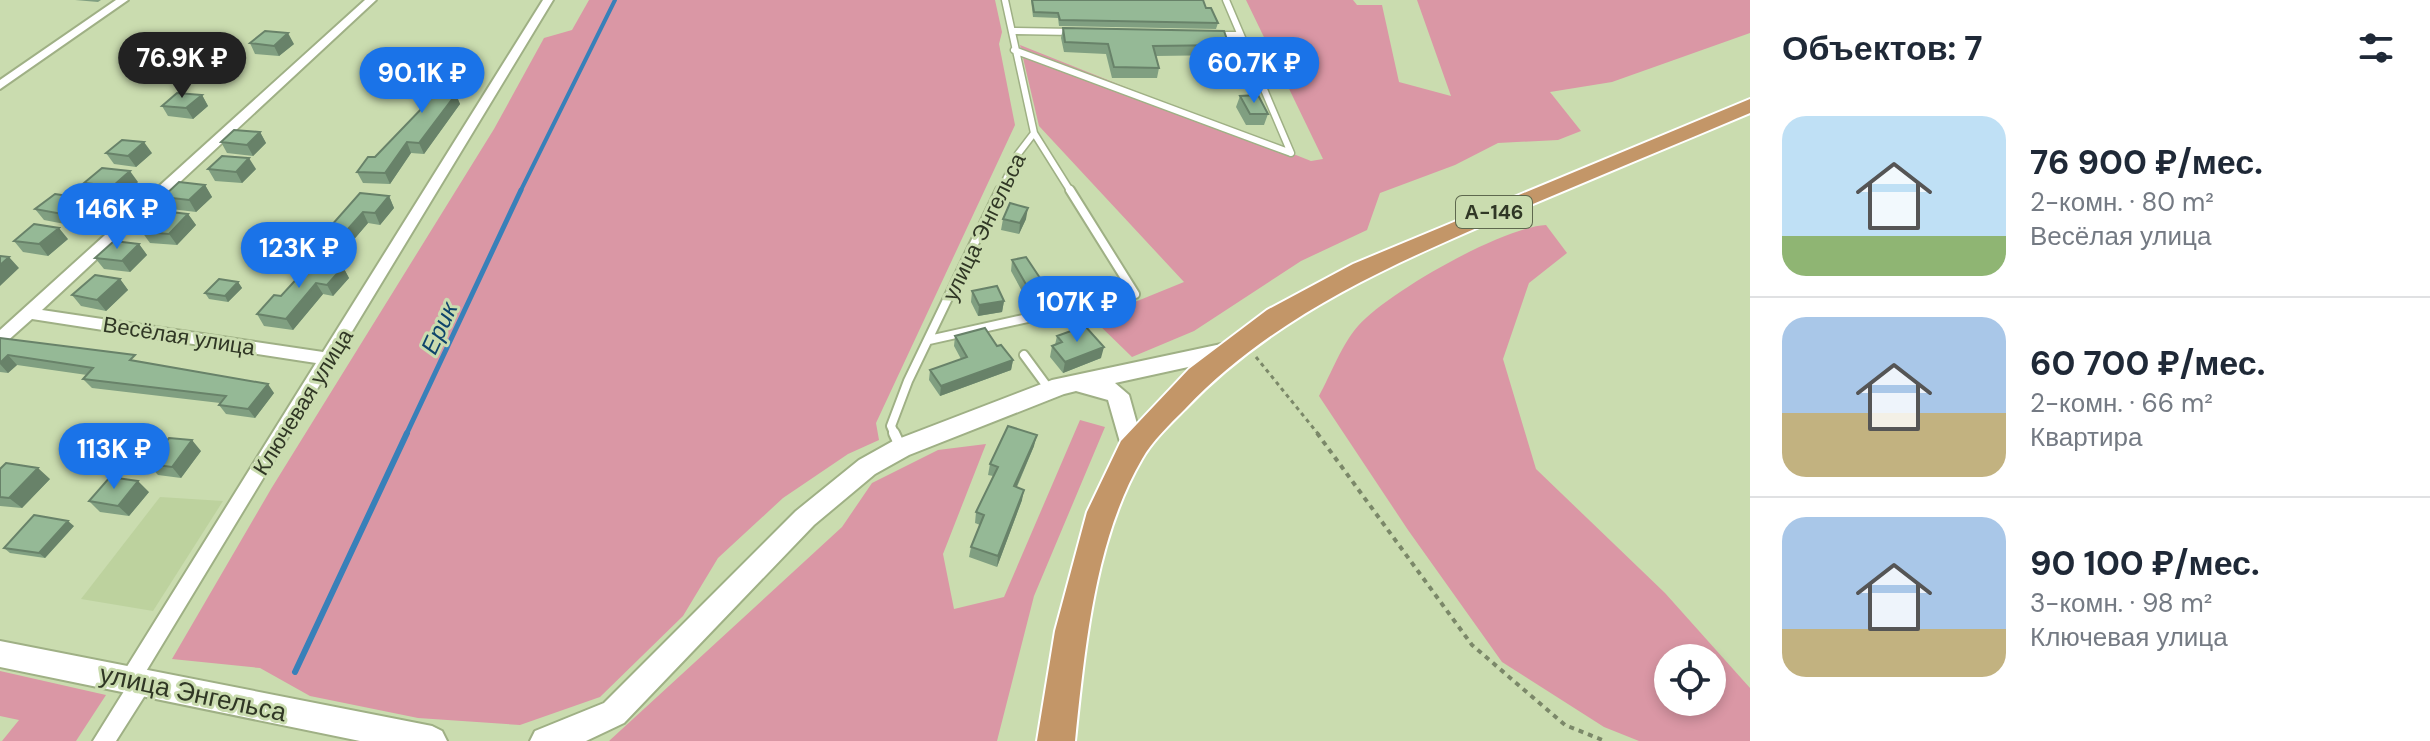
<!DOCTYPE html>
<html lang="ru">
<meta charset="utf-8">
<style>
:root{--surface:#fff;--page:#f6f6f7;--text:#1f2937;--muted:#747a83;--line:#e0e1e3;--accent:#1a73e8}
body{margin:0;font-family:"DM Sans",sans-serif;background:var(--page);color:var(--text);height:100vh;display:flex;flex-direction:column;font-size:30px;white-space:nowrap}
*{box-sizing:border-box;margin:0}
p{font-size:26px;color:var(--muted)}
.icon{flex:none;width:44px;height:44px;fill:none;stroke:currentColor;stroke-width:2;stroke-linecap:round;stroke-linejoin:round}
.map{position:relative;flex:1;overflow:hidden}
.details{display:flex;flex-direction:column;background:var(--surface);width:680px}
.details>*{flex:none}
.controls{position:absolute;left:1654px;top:644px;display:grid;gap:16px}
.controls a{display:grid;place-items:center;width:72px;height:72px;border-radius:50%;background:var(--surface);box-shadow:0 4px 12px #0003;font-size:40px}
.price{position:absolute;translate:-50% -68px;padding:0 18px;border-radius:28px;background:var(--accent);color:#fff;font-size:26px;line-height:52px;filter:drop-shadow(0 2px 4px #0008)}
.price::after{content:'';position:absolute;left:50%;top:48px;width:24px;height:18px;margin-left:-12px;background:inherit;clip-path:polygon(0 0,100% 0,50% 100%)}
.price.current{background:#222;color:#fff}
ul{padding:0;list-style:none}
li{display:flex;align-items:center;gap:24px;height:200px;padding:0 32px}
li+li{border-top:2px solid var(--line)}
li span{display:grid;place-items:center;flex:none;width:224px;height:160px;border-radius:24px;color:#555}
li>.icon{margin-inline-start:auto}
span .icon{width:96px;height:96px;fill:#fffc;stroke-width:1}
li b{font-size:34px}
h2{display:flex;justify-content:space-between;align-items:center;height:96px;padding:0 32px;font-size:34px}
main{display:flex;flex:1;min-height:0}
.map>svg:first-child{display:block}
</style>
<main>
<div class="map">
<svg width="1750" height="741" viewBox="0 0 1750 741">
<rect width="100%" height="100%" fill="#cadcaf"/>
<!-- built -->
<path fill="#bdd29e" d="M160,497L223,501L153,611L81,599Z"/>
<!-- green -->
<path fill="#da97a5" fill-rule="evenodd" d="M589,0H995L1002,32L999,44L1015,125L876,423L879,440L848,454L783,498L718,558L683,616L600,697L520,725L418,718L310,696L260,668L172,659L271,489L494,129L544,38L572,30Z
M1246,0H1353L1357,5H1382L1399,82L1451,96L1417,0H1750V33L1612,82L1550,92L1581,131L1558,140L1498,143L1455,165L1380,193L1367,230L1301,261L1194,331L1132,357L1093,319L1184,282L1039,126L1020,45L1311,161L1323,159Z
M1546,225L1567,253L1529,283L1503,359L1536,469L1665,593L1750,688V741H1639L1604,727L1502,662L1408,530L1319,396C1331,374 1342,344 1358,326C1388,292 1503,227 1546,225ZM1668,658H1712V702H1668Z
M1080,420L1105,427L1034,596L997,741H609L842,527L872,483L938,450L986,444L943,554L954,609L1004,597Z
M0,671L106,695L76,741H2L19,720L0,716Z"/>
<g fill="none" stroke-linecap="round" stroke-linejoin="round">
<!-- stream-far2 -->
<path stroke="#3880b9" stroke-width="4" d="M520,192L615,0"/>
<!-- stream-far1 -->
<path stroke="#3880b9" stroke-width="5" d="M406,435L521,190"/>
<!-- stream -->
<path stroke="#3880b9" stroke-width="6" d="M295,672L407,433"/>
<!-- service-far2 casing -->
<g stroke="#9fb085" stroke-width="9">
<path id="service-far2" d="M1226,0L1291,153
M1014,31L1073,32
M1215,35H1239
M1014,50L1291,153
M1034,133L1071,192
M1000,192L1018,154L1034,133L1005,0"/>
</g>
<!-- service-far1 casing -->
<g stroke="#9fb085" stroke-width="12">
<path id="service-far1" d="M929,340L1135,294L1070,190
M1024,355L1049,389
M895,435L891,426L908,381L1000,190"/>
</g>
<!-- service casing -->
<g stroke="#9fb085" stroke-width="14">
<path id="service" d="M894,433L901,448"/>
</g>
<!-- minor casing -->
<g stroke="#9fb085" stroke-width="4">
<path id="minor" d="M116,0H128L0,89V80Z
M365,0H376L42,310L323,352L543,0H553L145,673L149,675L152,682L149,689L116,741H93L126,688L120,680L123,673L316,363L32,319L5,343L0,345V330Z"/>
</g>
<!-- tertiary casing -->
<g stroke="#9fb085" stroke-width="4">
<path id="tertiary" d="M1226,343L1234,345L1237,351L1234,357L1115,383L1129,395L1144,449L1140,456L1132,458L1124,456L1108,400L1076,391L1064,394L909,455L875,474L814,525L624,723L586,741H530L535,731L604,703L796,511L859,460L893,441L1052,380Z
M0,641L432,726L442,731L447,741H360L0,667Z"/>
</g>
<!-- trunk casing -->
<g stroke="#fff" stroke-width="4">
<path id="trunk" d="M1750,99V113C1674,145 1597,177 1521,209C1400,261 1277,312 1185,409C1170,424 1152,441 1142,459C1094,541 1085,649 1075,741H1037L1055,631L1087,512L1121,441L1189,369L1267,310L1353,264Z"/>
</g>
<!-- path-far1 -->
<path stroke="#7b8869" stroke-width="3" stroke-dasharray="4 4" stroke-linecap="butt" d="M1256,357L1319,435"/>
<!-- path -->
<path stroke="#7b8869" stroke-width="4" stroke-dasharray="5 5" stroke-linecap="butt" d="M1317,433L1472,645L1565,725L1605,741"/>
<!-- service-far2 -->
<use href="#service-far2" stroke="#fff" stroke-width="6"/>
<!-- service-far1 -->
<use href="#service-far1" stroke="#fff" stroke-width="8"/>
<!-- service -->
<use href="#service" stroke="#fff" stroke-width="10"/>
<!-- minor -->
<use href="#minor" fill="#fff" fill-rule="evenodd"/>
<!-- tertiary -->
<use href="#tertiary" fill="#fff" fill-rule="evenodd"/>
<!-- trunk -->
<use href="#trunk" fill="#c39668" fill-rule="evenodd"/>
</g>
<!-- wall -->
<path fill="#809f81" d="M75,0H101L98,2Z
M1031,0H1203L1206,8L1218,23L1216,29L1059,26L1058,18L1033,17Z
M1063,28L1229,45L1226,55L1156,56L1159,68L1157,78H1112L1106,54L1064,52L1061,38Z
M250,43L294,44L279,56L255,54Z
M481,71L457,97L460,104L424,154L411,153L390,184L363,183L357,172L375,157L421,109H420L415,98Z
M202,95L208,106L193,119L168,116L162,106Z
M1240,96L1268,114L1264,125H1246L1236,107Z
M260,132L266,143L253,156L227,153L221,142Z
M106,153H152L136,167L114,164Z
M208,169H256L242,183L215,181Z
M138,182L121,197L92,194L84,183Z
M205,185L212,197L196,212L171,209L163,197Z
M389,196L394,208L380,225L368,223L339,257L314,254L308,243L331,226Z
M81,198L90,209L70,225L44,220L35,209Z
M188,214L196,225L177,245L150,243L142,232Z
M1003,219H1026L1019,234L1001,230Z
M68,239L48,256L23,252L14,241Z
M139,244L147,255L130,272L104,269L95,258Z
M1012,260L1048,290L1046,301L1029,304L1011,271Z
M343,267L349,278L333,296L323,294L293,330L264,326L257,314L281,296Z
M120,279L128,290L106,311L81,306L72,295Z
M238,282L242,288L228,302L209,299L205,293Z
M972,291L1004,301L1002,312L978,316L971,302Z
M955,336L997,346L1013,360L1011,370L940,396L929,380L930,370L961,359L954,346Z
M1057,336L1101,358L1063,373L1050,357L1052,346L1055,345Z
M0,338L140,362L274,393L255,418L226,414L219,405L220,403L92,388L83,379L87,375L17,365L8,373L0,372Z
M1034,446L1017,487L1022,500L997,567L969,557L971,547L980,525L975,523L976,512L993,476L988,475L990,464Z
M201,451L181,478L158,475L148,464Z
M0,469L50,479L22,508L0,506Z
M149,492L129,516L100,512L89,501Z
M74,526L45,558L10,553L4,548Z"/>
<!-- shaded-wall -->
<path fill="#688269" d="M288,33L294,44L279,56L274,46Z
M477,60L481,71L457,97L460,104L424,154L419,143L448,93Z
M202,95L208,106L193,119L186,108Z
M260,132L266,143L253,156L247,145Z
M144,142L152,153L136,167L128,156Z
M407,142L411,153L390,184L385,173Z
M249,158L256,169L242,183L236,172Z
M130,171L138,182L121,197L113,186Z
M205,185L212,197L196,212L189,200Z
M389,196L394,208L380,225L375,213Z
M81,198L90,209L70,225L62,214Z
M1028,208L1026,219L1019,234L1020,223Z
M363,212L368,223L339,257L333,246Z
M188,214L196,225L177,245L169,234Z
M59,228L68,239L48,256L39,244Z
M139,244L147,255L130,272L122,261Z
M9,257L19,268L0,286V265Z
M343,267L349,278L333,296L327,285Z
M120,279L128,290L106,311L97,300Z
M238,282L242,288L228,302L225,296Z
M316,283L323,294L293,330L286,319Z
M1048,290L1046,301L1029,304L1031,293Z
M1004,301L1002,312L978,316L979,305Z
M1104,347L1101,358L1063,373L1065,362Z
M8,355L17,365L8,373L0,364Z
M1013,360L1011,370L940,396L941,386Z
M268,384L274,393L255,418L248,409Z
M1037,435L1034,446L1012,497L1014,486Z
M192,440L201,451L181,478L172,467Z
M38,468L50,479L22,508L9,498Z
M138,481L149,492L129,516L118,506Z
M1024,490L1022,500L997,567L998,556Z
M68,521L74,526L45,558L39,553Z"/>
<!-- building -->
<path fill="#95b996" stroke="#688269" stroke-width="2" d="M1032,0H1203L1206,8H1211L1218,23L1060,20L1058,13L1034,12Z
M1063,28L1224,31L1229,45L1153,46L1159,68L1114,67L1108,44L1065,42Z
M265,31L288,33L274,46L250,43Z
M453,58L477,60L448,93L456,94L419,143L407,142L385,173L357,172L368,157H375L427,103L420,102L424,98H415Z
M177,93L202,95L186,108L162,106Z
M1258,95L1268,114H1250L1240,96Z
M234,130L260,132L247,145L221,142Z
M122,140L144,142L128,156L106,153Z
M222,156L249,158L236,172L208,169Z
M102,168L130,171L113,186L84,183Z
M179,182L205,185L189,200L163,197Z
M360,193L389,196L375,213L363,212L333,246L308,243L324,225L331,226Z
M55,194L81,198L62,214L35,209Z
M1010,203L1028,208L1020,223L1003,219Z
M162,211L188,214L169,234L142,232Z
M34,224L59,228L39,244L14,241Z
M114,241L139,244L122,261L95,258Z
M0,256L9,257L0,265Z
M1026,257L1048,290L1031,293L1012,260Z
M312,262L343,267L327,285L316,283L286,319L257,314L274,295L281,296Z
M95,275L120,279L97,300L72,295Z
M219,279L238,282L225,296L205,293Z
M997,286L1004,301L979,305L972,291Z
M1085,326L1104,347L1065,362L1052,346L1062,342L1057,336Z
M985,328L997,346L1001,345L1013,360L941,386L930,370L967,357L955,336Z
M0,338L135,355L130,360L268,384L248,409L219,405L226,396L83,379L93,368L8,355L0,363Z
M1008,426L1037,435L1014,486L1024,490L998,556L971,547L984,515L976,512L998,467L990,464Z
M169,438L192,440L172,467L148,464Z
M6,463L38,468L9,498L0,497V469Z
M110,477L138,481L118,506L89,501Z
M34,515L68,521L39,553L4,548Z"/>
<g text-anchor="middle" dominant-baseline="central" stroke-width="6" stroke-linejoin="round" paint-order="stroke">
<!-- shield labels -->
<rect fill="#cadcaf" stroke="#5e684e" stroke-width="2" x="1456" y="196" width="76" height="32" rx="6"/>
<g font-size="20" font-weight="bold" fill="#303725">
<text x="1494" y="212">А-146</text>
</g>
<!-- street labels -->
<g font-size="22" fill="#303725" stroke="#cadcaf">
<text transform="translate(984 227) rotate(-64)">улица Энгельса</text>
<text transform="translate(179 336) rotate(9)">Весёлая улица</text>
<text transform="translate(303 402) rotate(-58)">Ключевая улица</text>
</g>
<!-- water labels -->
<g font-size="24" font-style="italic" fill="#0e446b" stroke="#cadcaf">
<text transform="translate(439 328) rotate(-65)">Ерик</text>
</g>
<!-- near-street labels -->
<g font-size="26" fill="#303725" stroke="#cadcaf">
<text transform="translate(193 693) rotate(12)">улица Энгельса</text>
</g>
</g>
</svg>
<div class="controls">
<a><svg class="icon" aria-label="locate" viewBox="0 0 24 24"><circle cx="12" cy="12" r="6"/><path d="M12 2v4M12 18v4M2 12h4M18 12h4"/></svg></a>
</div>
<b class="price current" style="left:182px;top:100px">76.9K ₽</b>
<b class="price" style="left:1254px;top:105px">60.7K ₽</b>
<b class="price" style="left:422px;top:115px">90.1K ₽</b>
<b class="price" style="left:117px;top:251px">146K ₽</b>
<b class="price" style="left:299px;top:290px">123K ₽</b>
<b class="price" style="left:1077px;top:344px">107K ₽</b>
<b class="price" style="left:114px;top:491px">113K ₽</b>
</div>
<section class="details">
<h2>Объектов: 7<svg class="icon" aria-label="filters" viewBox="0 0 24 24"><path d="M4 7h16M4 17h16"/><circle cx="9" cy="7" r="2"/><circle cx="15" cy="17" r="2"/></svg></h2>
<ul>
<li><span style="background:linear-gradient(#bfe0f5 75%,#8fb573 0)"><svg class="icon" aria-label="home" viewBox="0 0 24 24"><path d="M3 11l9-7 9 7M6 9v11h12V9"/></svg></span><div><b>76 900 ₽/мес.</b><p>2-комн. · 80 m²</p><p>Весёлая улица</p></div></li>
<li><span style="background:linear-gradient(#a9c7e8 60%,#c2b280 0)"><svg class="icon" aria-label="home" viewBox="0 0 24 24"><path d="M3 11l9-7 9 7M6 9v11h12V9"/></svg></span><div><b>60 700 ₽/мес.</b><p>2-комн. · 66 m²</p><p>Квартира</p></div></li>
<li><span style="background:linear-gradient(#a9c7e8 70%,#c2b280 0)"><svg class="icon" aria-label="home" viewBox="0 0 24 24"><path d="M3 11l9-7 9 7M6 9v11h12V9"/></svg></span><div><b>90 100 ₽/мес.</b><p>3-комн. · 98 m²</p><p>Ключевая улица</p></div></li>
</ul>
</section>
</main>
